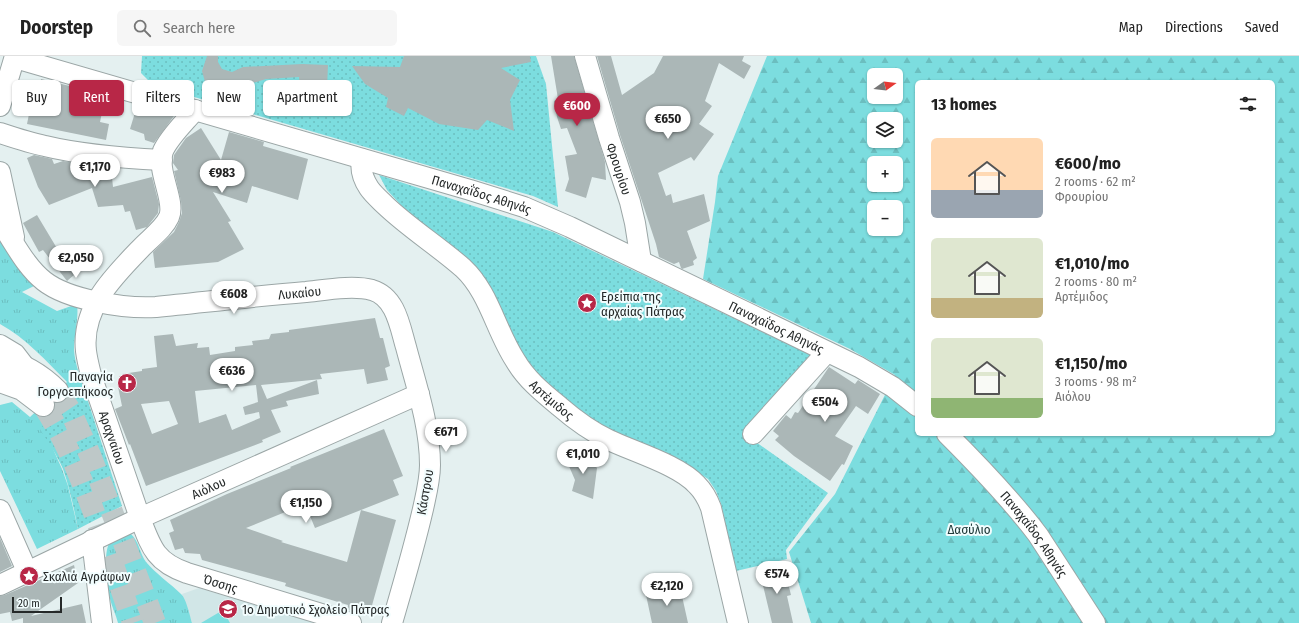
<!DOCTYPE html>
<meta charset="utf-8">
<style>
:root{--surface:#fff;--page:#f6f6f6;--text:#222;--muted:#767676;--line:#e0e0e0;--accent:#b82747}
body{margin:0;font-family:"Fira Sans Condensed",sans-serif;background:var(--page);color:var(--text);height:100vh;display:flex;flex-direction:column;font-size:15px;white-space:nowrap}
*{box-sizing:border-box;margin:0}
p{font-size:13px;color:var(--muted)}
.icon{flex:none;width:22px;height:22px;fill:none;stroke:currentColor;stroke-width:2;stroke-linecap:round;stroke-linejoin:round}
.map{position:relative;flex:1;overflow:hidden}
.side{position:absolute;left:915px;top:24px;width:360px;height:356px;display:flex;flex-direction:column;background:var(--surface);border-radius:6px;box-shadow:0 1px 3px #0004}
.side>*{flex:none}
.banner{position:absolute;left:12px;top:24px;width:380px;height:36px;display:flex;gap:8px}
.needle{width:26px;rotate:75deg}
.fabs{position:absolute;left:867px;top:12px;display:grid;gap:8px}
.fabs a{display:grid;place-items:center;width:36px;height:36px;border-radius:6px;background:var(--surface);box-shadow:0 1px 3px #0004;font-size:20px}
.scale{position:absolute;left:12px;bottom:10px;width:50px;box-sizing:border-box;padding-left:4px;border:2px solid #252929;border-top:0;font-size:11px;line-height:14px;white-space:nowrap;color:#252929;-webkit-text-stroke:3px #f2fdfe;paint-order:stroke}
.price{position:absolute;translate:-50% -34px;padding:0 9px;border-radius:14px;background:#fff;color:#222;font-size:13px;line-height:26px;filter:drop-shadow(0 1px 2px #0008)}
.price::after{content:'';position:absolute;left:50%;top:24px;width:12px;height:9px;margin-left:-6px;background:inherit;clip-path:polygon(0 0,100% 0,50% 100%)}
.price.current{background:var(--accent);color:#fff}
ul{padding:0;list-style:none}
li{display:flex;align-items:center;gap:12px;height:100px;padding:0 16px}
li span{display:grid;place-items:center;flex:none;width:112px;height:80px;border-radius:6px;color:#555}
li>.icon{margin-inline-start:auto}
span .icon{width:48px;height:48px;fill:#fffc;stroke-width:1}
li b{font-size:17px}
h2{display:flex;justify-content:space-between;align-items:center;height:48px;padding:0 16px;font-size:17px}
.pill{padding:0 14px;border-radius:6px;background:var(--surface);box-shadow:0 1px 3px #0004;font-size:14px;line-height:36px}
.pill.current{background:var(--accent);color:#fff}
header{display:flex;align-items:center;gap:24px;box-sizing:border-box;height:56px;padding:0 20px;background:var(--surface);border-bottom:1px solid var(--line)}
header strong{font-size:19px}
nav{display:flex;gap:22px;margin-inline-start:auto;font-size:14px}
.search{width:280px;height:36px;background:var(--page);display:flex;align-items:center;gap:10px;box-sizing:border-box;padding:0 14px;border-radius:6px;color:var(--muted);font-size:15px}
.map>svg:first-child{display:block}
</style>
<header>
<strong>Doorstep</strong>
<div class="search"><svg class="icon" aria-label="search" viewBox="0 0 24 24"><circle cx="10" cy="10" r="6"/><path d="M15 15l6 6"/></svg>Search here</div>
<nav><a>Map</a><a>Directions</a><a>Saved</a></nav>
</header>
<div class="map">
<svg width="1299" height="567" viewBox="0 0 1299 567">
<defs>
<pattern id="grass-tufts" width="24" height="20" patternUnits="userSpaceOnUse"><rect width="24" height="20" fill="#7cdddf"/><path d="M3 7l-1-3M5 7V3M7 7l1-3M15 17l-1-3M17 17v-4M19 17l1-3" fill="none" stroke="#6bbebf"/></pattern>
<pattern id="forest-firs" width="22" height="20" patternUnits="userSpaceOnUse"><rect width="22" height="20" fill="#7cdddf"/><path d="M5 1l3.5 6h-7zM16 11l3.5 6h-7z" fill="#6bbebf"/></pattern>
<pattern id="park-dots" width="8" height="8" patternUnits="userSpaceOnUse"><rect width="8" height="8" fill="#7cdddf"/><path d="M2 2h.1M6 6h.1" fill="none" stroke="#6bbebf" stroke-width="1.8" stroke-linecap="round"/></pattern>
</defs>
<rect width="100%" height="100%" fill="#e4f0f0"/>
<!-- built -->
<path fill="#d1e6e7" d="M199,532L315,567H192L182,538Z"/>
<!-- grass -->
<path fill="url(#grass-tufts)" d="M0,179L36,229L22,236L57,255L77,248C79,263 74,279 74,294C75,309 82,325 86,339L67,344V348L54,357L53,393L62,413L68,430L78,473L37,493L0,415V349L12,346L30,361L67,326C46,305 26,282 0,268Z
M131,478C139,485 140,498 146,506C155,517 171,528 181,538C186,542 190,560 192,567H118C116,559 112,551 110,543C107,533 102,493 111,485C116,481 125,479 131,478Z"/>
<!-- forest -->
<path fill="url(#forest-firs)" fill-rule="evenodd" d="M767,0H1299V567H811L789,496L835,438L895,319L850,293L703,223L715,146L718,120ZM874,19H896V41H874ZM917,26H1273V378H917ZM874,63H896V85H874ZM874,107H896V129H874ZM874,151H896V173H874Z"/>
<!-- park -->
<path fill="url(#park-dots)" d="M142,0H536L546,28L558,151L533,140L153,29L141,17Z
M379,119L553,176L813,300L746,379L828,437L786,494L787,503L736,515L721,448L716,435L708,423L694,414L618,380L578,355L534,316L409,158L387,134Z
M86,339L122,450L78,473C74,453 70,433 63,413C57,399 48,386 40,373L54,357L67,348V344Z"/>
<!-- pitch -->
<path fill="#7cdddf" d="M223,554L230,567H201Z"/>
<!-- building -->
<path fill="#abb7b7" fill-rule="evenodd" d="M207,0H218V6L222,13L232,16L243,11L302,8L328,9L327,32L324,36L301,41L299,21L266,23L221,37L211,33L205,26L202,15Z
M404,0H530L531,6L501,12L520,24L510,44L514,75L487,64L478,74L439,68L408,52L404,60L386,51L388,42L365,28L352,10L400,11Z
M551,0H574L605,106L606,124L592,121L586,142L565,135L569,123L565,100L577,98L567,72L561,73L557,61L554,45L558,43Z
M597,0H611L622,39L654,17L663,0H744L742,5L751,10L744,23L719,7L705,45L712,50L699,68L714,78L694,105L691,101L658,117L666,140L671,138L673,147L704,138L710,165L687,175L697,202L693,205L694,209L682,213L681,212L679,206L674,208L659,201L656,188L620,79Z
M41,23L74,31L72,41L104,47L100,66L109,68L106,84L27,68L30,53L35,54Z
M137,50L158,58L159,56L174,60L154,87L145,84L144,78L130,73Z
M201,72L221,104L229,76L264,86L263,90L308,103L298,144L252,130L247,147L213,136L231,165L228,166L244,193L218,206L155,212L153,196L174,176L179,166L182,157L181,145L174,115L178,114L173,107L174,99L186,82Z
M34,99L52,103L54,108L63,105L81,108L82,113L91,110L111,112L113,131L152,121L159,148L158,157L147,171L136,174L130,155L125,156L123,149L98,151L92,132L49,149L38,131L27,102Z
M37,159L61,199L67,195L77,208L70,213L74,219L67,225L43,194L39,196L23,167Z
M375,262L380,282H383L390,310L385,312L388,324L367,328L364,313L320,318L322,323L261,329L267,343L317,324L319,338L286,345L288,350L271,354L281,376L262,384L263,386L146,430L130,388L129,389L115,353L122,350L117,326L123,325L122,318L142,315V313L157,311L154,280L173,278L176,290L198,287L197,292L209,291L210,299L235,295V291L253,289L252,285L269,283L271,278L289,276V274ZM256,329L258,346L243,351L245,359L259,356L260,362L232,374L226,358L199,367L195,335ZM169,345L178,368L152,378L141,348Z
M829,311L855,328L858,324L880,338L868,358L856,350L835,380L853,390L844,409L842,408L830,425L794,400L775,384L779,380L773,375L786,359L791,363L795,356L798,357Z
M384,373L403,420L393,424L399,439L361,454L396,464L369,560L347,554L348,549L285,530L286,527L202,504L200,498L185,497L183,492L175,494L169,477L174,475L170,464L227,438L291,412L290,411ZM305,448L315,472L361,454L347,506L281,486L283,485L246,472Z
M587,400L597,412L593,443L572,435L575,424L565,401Z
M0,482L12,510L0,516Z
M74,509L78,527L31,560L82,548L86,567H23V562L12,565L10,556L0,558V540L5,539Z
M784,511L791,539L787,540L793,567H772L760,517Z
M680,531L688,567H652L646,539Z"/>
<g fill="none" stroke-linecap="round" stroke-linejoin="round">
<!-- major-tunnel -->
<path stroke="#bec8c8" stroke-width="22" stroke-dasharray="22 11" stroke-linecap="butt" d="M57,335L70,354L90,399L155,567
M43,349C65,382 79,417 93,454C107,491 120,529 133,567"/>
<!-- minor casing -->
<g stroke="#9ba6a6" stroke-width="22">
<g id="minor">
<path id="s1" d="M585,0L609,82L630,146L635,167L641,205"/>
<path id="s2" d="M15,2L470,134L524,151L570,171L859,311L893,331L917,350"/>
<path d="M0,50L15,0"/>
<path id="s3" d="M195,54C185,66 169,81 163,95C156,115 176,145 169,161C164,172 152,181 143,190C115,219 81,251 86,295C87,303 89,311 91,319L140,462C151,491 155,506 187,517L351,567"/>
<path d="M0,77C15,82 30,87 45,90C82,99 123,102 162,104"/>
<path id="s4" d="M362,103C360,113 363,123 369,132C373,138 380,144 385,149C409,172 438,190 463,212C489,236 496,275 515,304C526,323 542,336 559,350C574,363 590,375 609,384C634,396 679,409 697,429C704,436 708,444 711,452L738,567"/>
<path d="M0,116L14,181"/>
<path id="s5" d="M0,166C14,186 25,210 44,225C68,244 125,253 156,251C206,246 256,240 306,236C325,234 353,229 372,234C396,241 400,271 406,291C416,329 430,369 430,409C430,424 426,439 423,453C414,492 403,529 392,567"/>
<path d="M0,289L15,298L25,311"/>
<path d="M753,378L827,296"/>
<path id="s6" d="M947,378C979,410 1011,443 1038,479L1095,567"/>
<path d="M0,454L27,515"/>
<path d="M92,484L102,567"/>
<path id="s7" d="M0,529L140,462L419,338"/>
</g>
</g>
<!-- major casing -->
<g stroke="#9ba6a6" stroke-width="24">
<path id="major" d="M0,303C23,308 41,319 57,335
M0,325L22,333L43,349"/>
</g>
<!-- minor -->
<use href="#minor" stroke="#fff" stroke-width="20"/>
<!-- major -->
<use href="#major" stroke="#fff" stroke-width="22"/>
</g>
<!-- icons -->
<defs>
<g id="sight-disc" transform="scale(1)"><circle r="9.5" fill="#b82747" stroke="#f2fdfe"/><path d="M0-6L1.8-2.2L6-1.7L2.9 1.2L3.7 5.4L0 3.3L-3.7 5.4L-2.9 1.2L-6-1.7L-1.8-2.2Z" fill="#fff"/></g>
<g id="church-disc" transform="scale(1)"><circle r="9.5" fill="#b82747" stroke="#f2fdfe"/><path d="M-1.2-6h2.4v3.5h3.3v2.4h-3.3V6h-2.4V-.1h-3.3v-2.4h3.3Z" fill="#fff"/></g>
<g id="school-disc" transform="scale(1)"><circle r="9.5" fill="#b82747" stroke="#f2fdfe"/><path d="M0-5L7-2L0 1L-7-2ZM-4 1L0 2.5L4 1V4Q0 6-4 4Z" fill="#fff"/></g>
</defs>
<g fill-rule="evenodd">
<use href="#sight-disc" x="587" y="247"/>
<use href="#church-disc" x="127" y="327"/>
<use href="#sight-disc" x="29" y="520"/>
<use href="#school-disc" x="228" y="553"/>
</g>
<g text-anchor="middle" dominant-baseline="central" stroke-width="4" stroke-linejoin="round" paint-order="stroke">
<!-- street labels -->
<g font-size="13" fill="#252929" stroke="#f2fdfe">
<text stroke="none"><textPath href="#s1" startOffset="118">Φρουρίου</textPath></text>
<text stroke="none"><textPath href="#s2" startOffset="486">Παναχαΐδος Αθηνάς</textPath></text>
<text stroke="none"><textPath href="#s5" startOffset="335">Λυκαίου</textPath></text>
<text stroke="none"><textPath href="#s2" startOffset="810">Παναχαΐδος Αθηνάς</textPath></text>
<text stroke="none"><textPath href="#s4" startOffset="315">Αρτέμιδος</textPath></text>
<text stroke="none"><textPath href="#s3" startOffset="373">Αραχναίου</textPath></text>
<text stroke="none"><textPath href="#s7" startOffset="230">Αιόλου</textPath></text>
<text transform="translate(425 436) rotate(-80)">Κάστρου</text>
<text stroke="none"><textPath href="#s6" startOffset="133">Παναχαΐδος Αθηνάς</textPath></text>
<text stroke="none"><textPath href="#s3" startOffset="569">Όσσης</textPath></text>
</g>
<!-- poi labels -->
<g font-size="13" fill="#252929" stroke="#f2fdfe" text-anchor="start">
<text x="601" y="240">Ερείπια της<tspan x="601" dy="15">αρχαίας Πάτρας</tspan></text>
<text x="113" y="320" text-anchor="end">Παναγία<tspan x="113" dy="15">Γοργοεπήκοος</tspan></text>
<text x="43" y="520">Σκαλιά Αγράφων</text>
<text x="242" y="553">1ο Δημοτικό Σχολείο Πάτρας</text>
</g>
<!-- park labels -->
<g font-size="13" fill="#213b3b" stroke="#f2fdfe">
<text x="969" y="473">Δασύλιο</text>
</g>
</g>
</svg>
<div class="fabs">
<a><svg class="needle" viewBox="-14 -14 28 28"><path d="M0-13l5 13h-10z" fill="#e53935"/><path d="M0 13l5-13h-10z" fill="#767676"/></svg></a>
<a><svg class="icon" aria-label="layers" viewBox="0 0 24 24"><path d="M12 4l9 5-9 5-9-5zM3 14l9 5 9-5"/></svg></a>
<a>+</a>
<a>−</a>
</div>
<div class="scale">20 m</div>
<b class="price current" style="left:577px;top:71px">€600</b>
<b class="price" style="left:668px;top:84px">€650</b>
<b class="price" style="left:95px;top:132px">€1,170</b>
<b class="price" style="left:222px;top:138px">€983</b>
<b class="price" style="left:76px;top:223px">€2,050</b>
<b class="price" style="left:234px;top:259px">€608</b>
<b class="price" style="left:232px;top:336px">€636</b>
<b class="price" style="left:825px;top:367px">€504</b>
<b class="price" style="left:446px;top:397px">€671</b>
<b class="price" style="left:583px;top:419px">€1,010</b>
<b class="price" style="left:306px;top:468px">€1,150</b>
<b class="price" style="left:777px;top:539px">€574</b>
<b class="price" style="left:667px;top:551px">€2,120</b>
<div class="banner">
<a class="pill">Buy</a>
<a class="pill current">Rent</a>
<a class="pill">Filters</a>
<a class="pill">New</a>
<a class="pill">Apartment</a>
</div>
<section class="side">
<h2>13 homes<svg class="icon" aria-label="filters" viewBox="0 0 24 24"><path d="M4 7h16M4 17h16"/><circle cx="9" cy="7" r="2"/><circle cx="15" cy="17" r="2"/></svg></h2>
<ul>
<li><span style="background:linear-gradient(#ffd9b3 65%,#9aa5b1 0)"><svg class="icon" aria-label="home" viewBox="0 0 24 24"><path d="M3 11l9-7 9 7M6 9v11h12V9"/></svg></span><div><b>€600/mo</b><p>2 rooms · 62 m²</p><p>Φρουρίου</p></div></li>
<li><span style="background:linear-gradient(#dfe7d0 75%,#c2b280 0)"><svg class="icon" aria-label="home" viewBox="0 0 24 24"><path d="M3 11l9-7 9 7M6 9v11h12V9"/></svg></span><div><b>€1,010/mo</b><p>2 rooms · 80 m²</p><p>Αρτέμιδος</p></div></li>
<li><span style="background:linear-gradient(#dfe7d0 75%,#8fb573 0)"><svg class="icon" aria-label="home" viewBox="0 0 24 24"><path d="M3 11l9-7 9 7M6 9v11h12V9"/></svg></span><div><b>€1,150/mo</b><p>3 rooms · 98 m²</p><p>Αιόλου</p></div></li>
</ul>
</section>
</div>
